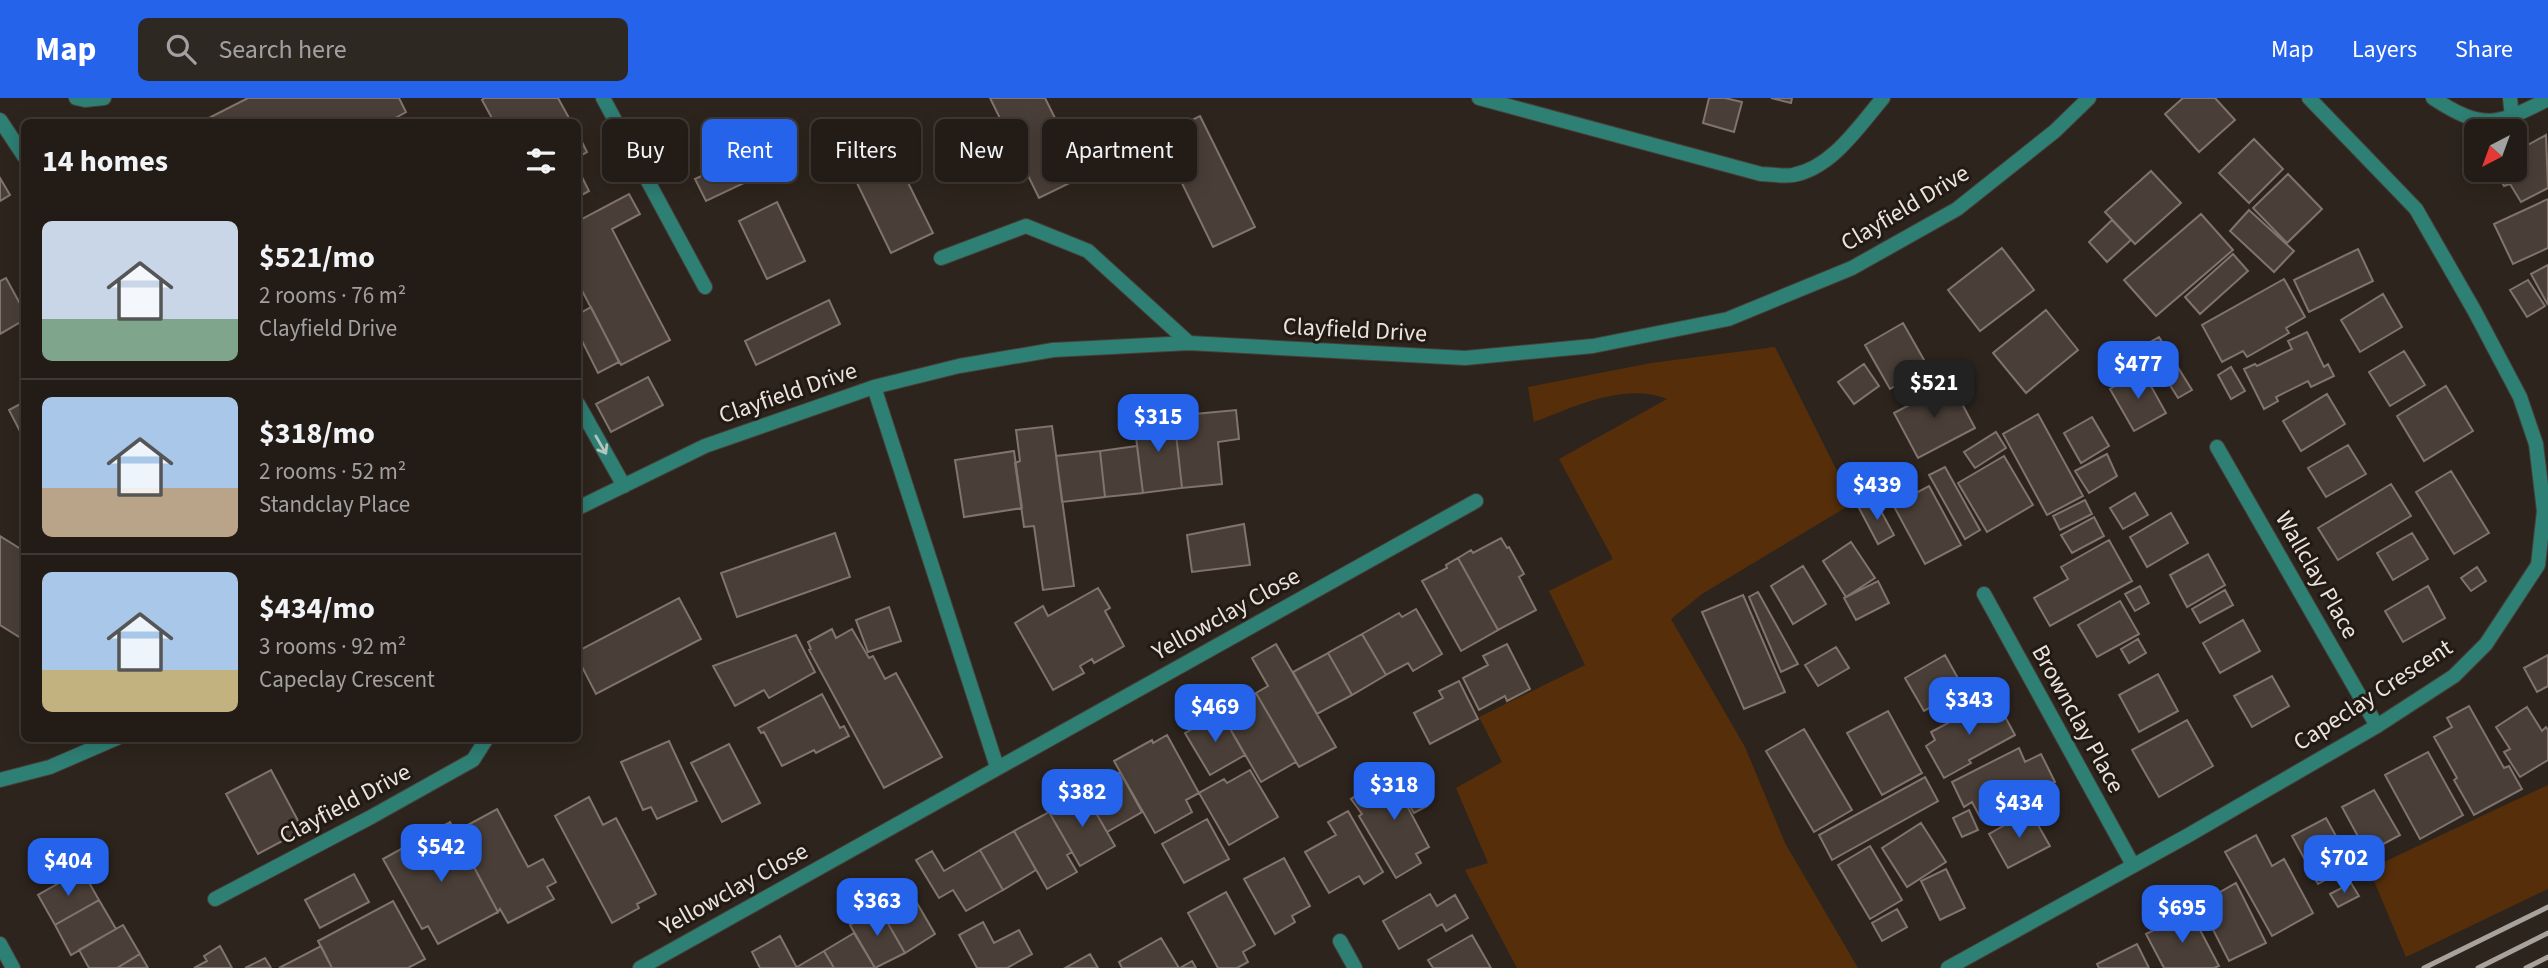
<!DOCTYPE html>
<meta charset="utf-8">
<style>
:root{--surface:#221b16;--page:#2e2823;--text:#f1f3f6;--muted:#a2a1a1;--line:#3f3935;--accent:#2563eb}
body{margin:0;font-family:"Source Sans 3",sans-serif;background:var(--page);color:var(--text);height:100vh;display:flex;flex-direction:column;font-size:26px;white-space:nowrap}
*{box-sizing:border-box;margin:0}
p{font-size:23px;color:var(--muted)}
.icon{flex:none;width:38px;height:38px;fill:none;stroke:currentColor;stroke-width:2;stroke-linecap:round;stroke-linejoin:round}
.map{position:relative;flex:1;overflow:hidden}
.sheet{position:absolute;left:21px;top:21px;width:560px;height:623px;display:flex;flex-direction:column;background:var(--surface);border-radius:10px;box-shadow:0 4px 18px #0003,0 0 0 2px var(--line)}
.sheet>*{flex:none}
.top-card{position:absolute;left:602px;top:21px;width:665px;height:63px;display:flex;gap:14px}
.needle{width:46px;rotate:221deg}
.tools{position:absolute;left:2464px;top:21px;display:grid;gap:14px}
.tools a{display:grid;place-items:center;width:63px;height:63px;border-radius:10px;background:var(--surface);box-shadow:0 4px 18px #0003,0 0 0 2px var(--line);font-size:35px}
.price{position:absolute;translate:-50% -60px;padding:0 16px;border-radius:14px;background:var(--accent);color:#fff;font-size:23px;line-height:46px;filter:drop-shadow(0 2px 4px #0008)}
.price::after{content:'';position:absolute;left:50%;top:42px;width:21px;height:16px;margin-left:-10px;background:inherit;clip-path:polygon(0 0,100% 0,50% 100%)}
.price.current{background:#222;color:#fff}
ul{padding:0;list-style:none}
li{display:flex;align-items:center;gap:21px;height:175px;padding:0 21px}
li+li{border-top:2px solid var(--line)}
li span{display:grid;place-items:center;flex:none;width:196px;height:140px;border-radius:10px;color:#555}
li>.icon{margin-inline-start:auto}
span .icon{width:84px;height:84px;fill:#fffc;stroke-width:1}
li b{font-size:30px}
h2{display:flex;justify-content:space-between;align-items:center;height:84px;padding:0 21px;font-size:30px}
.pill{padding:0 24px;border-radius:10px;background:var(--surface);box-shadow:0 4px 18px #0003,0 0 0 2px var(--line);font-size:24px;line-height:63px}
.pill.current{background:var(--accent);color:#fff}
header{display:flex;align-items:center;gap:42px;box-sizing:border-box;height:98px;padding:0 35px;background:var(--accent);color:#fff}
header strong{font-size:33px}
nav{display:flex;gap:38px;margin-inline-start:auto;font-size:24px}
.search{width:490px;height:63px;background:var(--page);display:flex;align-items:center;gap:18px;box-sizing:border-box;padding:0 24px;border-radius:10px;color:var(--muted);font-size:26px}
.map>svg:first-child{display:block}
</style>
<header>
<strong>Map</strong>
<div class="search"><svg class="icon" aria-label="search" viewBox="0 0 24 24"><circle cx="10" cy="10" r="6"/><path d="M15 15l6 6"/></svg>Search here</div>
<nav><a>Map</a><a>Layers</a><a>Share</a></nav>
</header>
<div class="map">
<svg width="2548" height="870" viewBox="0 0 2548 870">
<rect width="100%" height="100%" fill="#2d241d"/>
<!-- green -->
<path fill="#562f0a" d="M1775,249L1853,405L1702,496L1671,521L1745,649L1785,745L1858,870H1517L1465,772L1488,765L1456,690L1502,664L1479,619L1585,567L1549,493L1613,461L1559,361L1667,301C1623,284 1575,309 1534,324L1528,289L1651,265Z
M2548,687V791L2406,859L2369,771Z"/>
<!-- building -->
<path fill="#4a3f38" stroke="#80746c" stroke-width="2" d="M248,0H399L406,14L388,24H201Z
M484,0H558L569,20L560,24H494L482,2Z
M990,0H1045L1084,78L1039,100Z
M1709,0H1725L1742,4L1734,34L1703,25Z
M1771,0H1792L1791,5Z
M2183,0H2215L2235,22L2199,54L2165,16Z
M1200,18L1255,129L1213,149L1159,38Z
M879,26L933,135L891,155L838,46Z
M578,36L587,54L578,59Z
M2546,37L2548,90L2521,104L2510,86L2504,88L2495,72H2515V54Z
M2254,41L2283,71L2249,105L2219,75Z
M735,62L746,84L706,103L695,81Z
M578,71L589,93L578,99Z
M2151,73L2181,105L2135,146L2105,114Z
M2288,76L2322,111L2287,145L2253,110Z
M0,80L10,97L0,103Z
M629,96L640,116L612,131L670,242L621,267L578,185V123Z
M2548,101V150L2513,166L2494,126Z
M777,104L805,163L767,181L739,123Z
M2249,112L2294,153L2274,174L2230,133Z
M2201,116L2233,152L2156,218L2124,182Z
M2112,122L2131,142L2107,164L2089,144Z
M2002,150L2034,192L1980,233L1948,192Z
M2358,151L2373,183L2309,214L2294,182Z
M2233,156L2248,173L2200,216L2185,199Z
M2548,167V207L2531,176Z
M6,180L24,213V222L0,236V183Z
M2284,181L2305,219L2286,230L2289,235L2247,259L2243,253L2222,264L2202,227Z
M2528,182L2545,208L2527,219L2510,192Z
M2383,196L2402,229L2360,254L2341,222Z
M829,202L840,226L756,267L745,243Z
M591,209L619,264L598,275L578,235V216Z
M2046,212L2078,252L2026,295L1993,255Z
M1903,225L1928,269L1890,291L1865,247Z
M2307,234L2324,269L2328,266L2334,278L2311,289L2308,283L2276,299L2278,303L2264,311L2244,271L2255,266L2257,268L2292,251L2288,243Z
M2159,239L2192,292L2178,300L2145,247Z
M2404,253L2425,287L2390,308L2369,274Z
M1864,266L1879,288L1854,306L1838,284Z
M2231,269L2245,293L2231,301L2218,277Z
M2142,272L2166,315L2134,333L2110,291Z
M648,279L663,307L611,334L596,306Z
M1951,285L1975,330L1918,360L1894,315Z
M2446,288L2473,333L2424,363L2397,318Z
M2327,296L2345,326L2301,353L2283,323Z
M24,304V341L9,312Z
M1236,312L1239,341L1218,344L1222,386L1182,390L1174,318Z
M2038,316L2083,398L2047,417L2003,336Z
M1174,318L1182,390L1143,395L1134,323Z
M2092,319L2109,348L2081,365L2064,335Z
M1052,328L1074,488L1043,492L1034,428L1024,429L1015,365L1020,363L1016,332Z
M1996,334L2006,350L1975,370L1964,354Z
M2348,347L2366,376L2326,399L2308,370Z
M1137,348L1143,395L1105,399L1100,353Z
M1014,353L1022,410L964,419L955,362Z
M1100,353L1105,399L1062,404L1056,358Z
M2107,356L2117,378L2089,395L2075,373Z
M2004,358L2033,407L1987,434L1958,385Z
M1945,369L1980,432L1965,441L1929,377Z
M2451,373L2489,435L2454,456L2416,394Z
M2391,386L2411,418L2338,462L2318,430Z
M1929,388L1961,447L1925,466L1890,401L1912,390L1916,395Z
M2135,395L2148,417L2123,431L2110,410Z
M1875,402L1894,437L1878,446L1859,410Z
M2085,402L2092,416L2060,432L2053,418Z
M2171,415L2188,445L2147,469L2130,439Z
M2094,419L2104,438L2072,455L2061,437Z
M1244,426L1250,467L1192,474L1187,437Z
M835,435L850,479L737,519L721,475Z
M2412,435L2428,461L2393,482L2377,455Z
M0,438L24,453V542L0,527Z
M1501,440L1507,450L1509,449L1524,476L1519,479L1536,512L1498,532L1458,460L1471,452L1473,455Z
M2109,442L2132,483L2050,528L2034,500L2068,481L2061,469Z
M1851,444L1875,480L1846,499L1823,463Z
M2208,456L2225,487L2187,509L2170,477Z
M1458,460L1498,532L1461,553L1422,483L1447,470L1446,467Z
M1803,468L1826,506L1793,526L1771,488Z
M2477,469L2486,483L2471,493L2461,480Z
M1878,483L1889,505L1856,522L1844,500Z
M2140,488L2149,505L2135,513L2125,496Z
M2428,488L2445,520L2403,544L2385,513Z
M1098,490L1110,510L1105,513L1124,548L1094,565L1092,561L1080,568L1084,575L1053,592L1015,525L1043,508L1048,518Z
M2225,492L2233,507L2200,525L2192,511Z
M1758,494L1798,566L1781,574L1749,499Z
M1743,497L1785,594L1744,611L1702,514Z
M679,500L701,541L596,596L578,561V553Z
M2120,503L2139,536L2097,559L2078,527Z
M889,509L901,543L868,554L856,522Z
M1416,511L1442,556L1413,573L1408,565L1386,577L1362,536L1399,515L1402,519Z
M2243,522L2260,553L2220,575L2203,545Z
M832,531L836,540L852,531L869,560L873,558L885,581L896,575L942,659L884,690L809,552L811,551L808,544Z
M1362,536L1386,577L1352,597L1328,555Z
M796,537L815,574L769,600L764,592L735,608L713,568Z
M2138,541L2146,555L2129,565L2121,551Z
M1276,546L1336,649L1299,669L1256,595L1268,588L1252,560Z
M1507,546L1530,591L1507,603L1505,598L1479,612L1463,580L1488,567L1483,558Z
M1836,549L1849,570L1818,588L1805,567Z
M1328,555L1352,597L1317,616L1293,574Z
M1945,557L1964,591L1924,613L1905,580Z
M2548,557V588L2537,594L2524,570Z
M2158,576L2178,613L2139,634L2119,597Z
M2272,578L2289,608L2252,629L2234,598Z
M1459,583L1478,621L1430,646L1414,615L1443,600L1439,593Z
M1256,595L1296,664L1261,684L1221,615Z
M822,596L840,630L844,628L849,638L816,655L814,652L782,668L764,634L761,635L758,630Z
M1995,600L2015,637L1969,662L1971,665L1944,680L1926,648L1935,642L1931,634Z
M2469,608L2504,670L2509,668L2522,691L2474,717L2454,682L2457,680L2434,639L2452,629L2447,620Z
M2527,609L2542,633L2546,629L2548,632V662L2520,679L2504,654L2510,651L2496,629Z
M1888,613L1922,675L1882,697L1847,635Z
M1221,615L1245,657L1210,677L1185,635Z
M2187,622L2213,668L2159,699L2132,652Z
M1804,631L1852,712L1814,734L1766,653Z
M1167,637L1199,695L1186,702L1192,714L1155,735L1114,663L1152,642L1153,645Z
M669,643L697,703L657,721L651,709L643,712L621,664Z
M729,646L760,705L722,724L691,665Z
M2019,650L2025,664L2041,656L2055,684L1981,721L1972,704L1964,709L1952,684Z
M2428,654L2463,717L2420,741L2385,677Z
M271,672L303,732L258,756L226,696Z
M1250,672L1278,719L1229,747L1199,695L1224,681L1227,685Z
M1407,673L1427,708L1414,715L1408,705L1406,706L1429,749L1416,756L1421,765L1396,780L1359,718L1362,716L1351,701L1365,691L1369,695Z
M1120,674L1142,714L1107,734L1084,694Z
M1925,679L1938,703L1832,762L1819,737Z
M2374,692L2400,737L2367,755L2342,709Z
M1084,694L1115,748L1080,768L1049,714Z
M589,699L603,727L616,720L656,796L637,806L639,810L612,825L555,718Z
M497,711L528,769L543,761L556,784L547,789L554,801L508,825L500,811L498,814L455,734Z
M1969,712L1978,732L1962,739L1953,720Z
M1348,713L1383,774L1364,786L1359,778L1329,795L1305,754L1336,737L1328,724Z
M2030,713L2050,748L2008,770L1989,736Z
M1049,714L1072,754L1067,757L1077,774L1047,791L1014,733Z
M2326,720L2352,767L2318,786L2292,738Z
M1207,721L1229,761L1184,785L1162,746Z
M450,724L498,814L438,846L428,828L422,831L383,761Z
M1921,725L1946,764L1907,789L1882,750Z
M1014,733L1036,772L1003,792L980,752Z
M2256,737L2272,768L2284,761L2313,815L2272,838L2225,754Z
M1870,748L1902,802L1870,821L1838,767Z
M980,752L1003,792L966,813L953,792L939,800L916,762L932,753L944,773Z
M1284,760L1310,808L1292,818L1295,824L1275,836L1244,781Z
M1946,771L1965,810L1940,822L1921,783Z
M82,772L99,802L55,827L38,797Z
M354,776L369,804L320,830L305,802Z
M2236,785L2266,845L2229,863L2203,812L2218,804L2215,797Z
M2351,785L2359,798L2338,809L2330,796Z
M910,793L935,836L905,855L879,810Z
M1226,794L1255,847L1243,854L1248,864L1237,870H1218L1188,815Z
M1430,796L1437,808L1455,797L1468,820L1446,833L1442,826L1399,851L1383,823Z
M99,802L116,831L71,857L55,827Z
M393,803L425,861L408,870H332L318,843Z
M879,810L905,855L875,870L850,827Z
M1897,811L1907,829L1882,843L1872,825Z
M2190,813L2219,868L2214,870H2164L2146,836Z
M983,824L994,845L1019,832L1032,856L1007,870H977L959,837Z
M123,827L140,856L117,870H89L79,852Z
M854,835L875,870H834L824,853Z
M1472,837L1491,870H1433L1428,862Z
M780,838L797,870H760L752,854Z
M1161,840L1179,870H1122L1119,864Z
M2137,846L2149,870H2099L2097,866Z
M220,848L232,870H194L207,863L204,858Z
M321,848L332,870H279Z
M824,853L834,870H797V869Z
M140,856L148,870H117Z
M1090,856L1098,870H1065Z
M265,860L271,870H245Z
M1192,863L1196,870H1180Z"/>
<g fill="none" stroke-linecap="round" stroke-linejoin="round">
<!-- lane casing -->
<g stroke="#473f38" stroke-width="16">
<path id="lane" d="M76,0L85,2L104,0
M2433,0C2483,33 2498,27 2548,1
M2510,0L2512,20
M941,160L1026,128L1088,153L1189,245
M578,306L624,388"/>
</g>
<!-- street casing -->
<g stroke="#473f38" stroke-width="16">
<path id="street" d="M603,0L705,189
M1479,0L1761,76C1771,76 1784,79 1793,77C1832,70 1859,28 1883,0
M0,22L24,58
M874,289L997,669
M2217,349L2377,628
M578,410L705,348L874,289L959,268L1053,252L1189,245L1465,260L1593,248L1728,221L1852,170L1957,111L2055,33L2089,0
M1984,496L2133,767
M0,682L50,669L117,640
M215,801L371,719L473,662L487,640
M1340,843L1355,870
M0,846L13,870
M640,870L1476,403
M1948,870L2187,738L2377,628L2454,578L2486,546L2538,467L2544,413L2536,346L2520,299L2474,212L2416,111L2309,0"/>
</g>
<!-- lane -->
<use href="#lane" stroke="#2e7f74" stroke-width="14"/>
<!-- street -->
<use href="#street" stroke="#2e7f74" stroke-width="14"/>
<!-- rail -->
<path stroke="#a9a29c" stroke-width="5" d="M2424,870L2548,809
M2478,870L2548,835
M2526,870L2548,859"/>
</g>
<!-- one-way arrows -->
<defs><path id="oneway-shaft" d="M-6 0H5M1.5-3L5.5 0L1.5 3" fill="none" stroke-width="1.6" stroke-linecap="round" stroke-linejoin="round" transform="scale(1.75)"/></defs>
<use stroke="#b2c5be" href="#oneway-shaft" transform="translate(601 347) rotate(60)"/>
<g text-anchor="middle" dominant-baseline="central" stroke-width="6" stroke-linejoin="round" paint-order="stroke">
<!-- street labels -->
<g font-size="24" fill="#eae3de" stroke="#231a13">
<text transform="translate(1905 110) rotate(-31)">Clayfield Drive</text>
<text transform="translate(1355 232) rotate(3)">Clayfield Drive</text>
<text transform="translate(788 295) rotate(-19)">Clayfield Drive</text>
<text transform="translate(2317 477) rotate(60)">Wallclay Place</text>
<text transform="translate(1226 516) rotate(-29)">Yellowclay Close</text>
<text transform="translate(2373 597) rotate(-33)">Capeclay Crescent</text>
<text transform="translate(2078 621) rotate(61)">Brownclay Place</text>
<text transform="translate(345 706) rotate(-28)">Clayfield Drive</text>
<text transform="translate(734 791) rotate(-29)">Yellowclay Close</text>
</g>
</g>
</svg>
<div class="tools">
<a><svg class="needle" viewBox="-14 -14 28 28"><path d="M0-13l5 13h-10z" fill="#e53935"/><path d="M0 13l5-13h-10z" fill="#a2a1a1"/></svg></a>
</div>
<b class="price" style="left:2138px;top:303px">$477</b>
<b class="price current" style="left:1934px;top:322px">$521</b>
<b class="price" style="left:1158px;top:356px">$315</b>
<b class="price" style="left:1877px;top:424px">$439</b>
<b class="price" style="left:1969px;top:639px">$343</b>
<b class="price" style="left:1215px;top:646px">$469</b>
<b class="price" style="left:1394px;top:724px">$318</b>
<b class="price" style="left:1082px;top:731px">$382</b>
<b class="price" style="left:2019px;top:742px">$434</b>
<b class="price" style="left:441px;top:786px">$542</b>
<b class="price" style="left:2344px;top:797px">$702</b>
<b class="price" style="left:68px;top:800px">$404</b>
<b class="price" style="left:877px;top:840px">$363</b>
<b class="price" style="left:2182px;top:847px">$695</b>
<div class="top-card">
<a class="pill">Buy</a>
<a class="pill current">Rent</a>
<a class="pill">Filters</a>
<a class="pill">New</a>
<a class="pill">Apartment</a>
</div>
<section class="sheet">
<h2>14 homes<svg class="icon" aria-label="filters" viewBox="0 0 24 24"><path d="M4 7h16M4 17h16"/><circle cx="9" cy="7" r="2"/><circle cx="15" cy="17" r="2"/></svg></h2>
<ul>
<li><span style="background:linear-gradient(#c9d6e8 70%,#7fa58c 0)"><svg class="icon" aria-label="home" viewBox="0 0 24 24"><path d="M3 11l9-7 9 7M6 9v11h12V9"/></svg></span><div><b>$521/mo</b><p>2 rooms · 76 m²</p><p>Clayfield Drive</p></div></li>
<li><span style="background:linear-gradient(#a9c7e8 65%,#b9a48a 0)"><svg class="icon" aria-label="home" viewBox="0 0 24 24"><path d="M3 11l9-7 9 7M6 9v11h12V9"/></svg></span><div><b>$318/mo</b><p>2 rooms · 52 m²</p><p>Standclay Place</p></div></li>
<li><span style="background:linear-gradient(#a9c7e8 70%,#c2b280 0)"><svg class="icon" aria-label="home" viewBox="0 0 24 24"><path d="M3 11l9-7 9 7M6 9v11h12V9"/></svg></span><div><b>$434/mo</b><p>3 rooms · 92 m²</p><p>Capeclay Crescent</p></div></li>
</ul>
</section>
</div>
